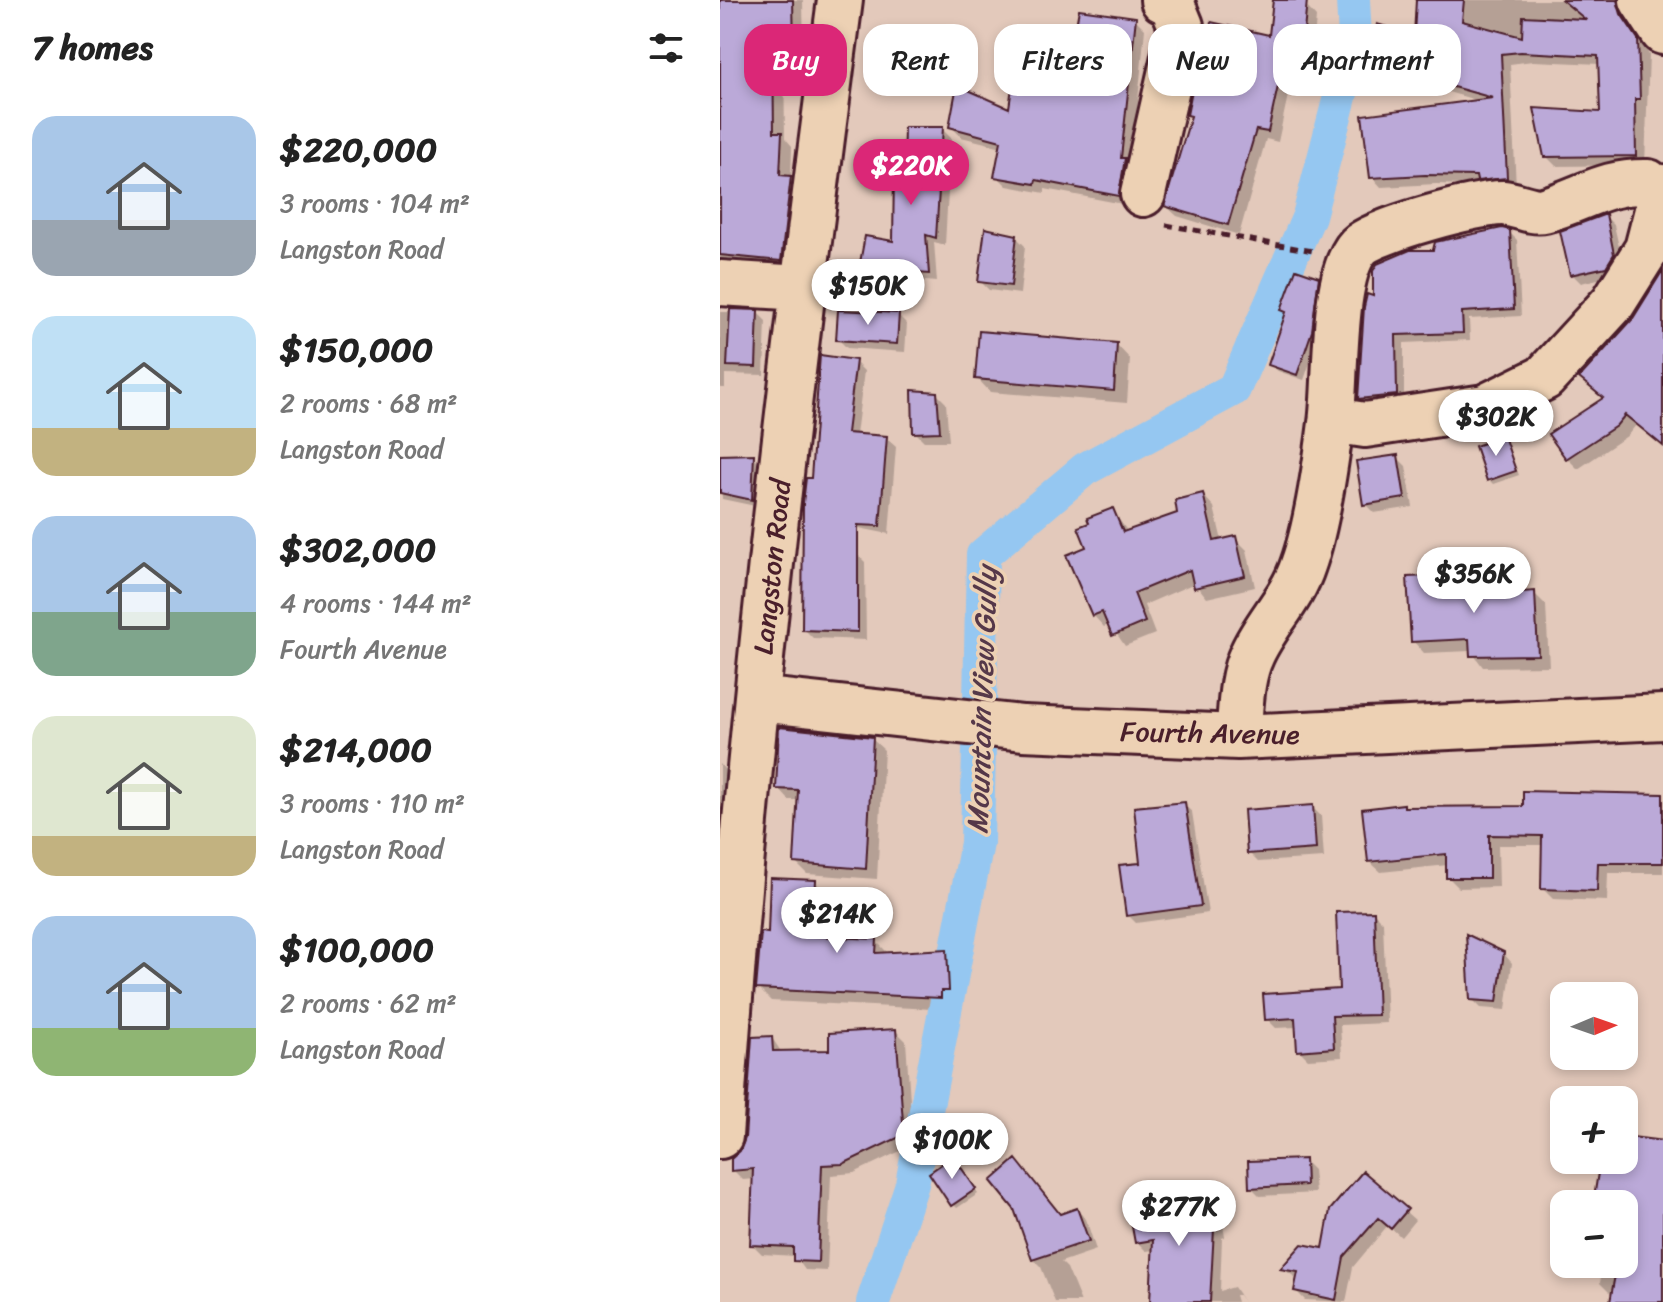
<!DOCTYPE html>
<meta charset="utf-8">
<style>
:root{--surface:#fff;--page:#f6f6f6;--text:#222;--muted:#767676;--accent:#db2777}
body{margin:0;font-family:Sriracha,sans-serif;background:var(--page);color:var(--text);height:100vh;display:flex;flex-direction:column;font-size:30px;white-space:nowrap}
*{box-sizing:border-box;margin:0}
p{font-size:26px;color:var(--muted)}
.icon{flex:none;width:44px;height:44px;fill:none;stroke:currentColor;stroke-width:2;stroke-linecap:round;stroke-linejoin:round}
.map{position:relative;flex:1;overflow:hidden}
.sheet{display:flex;flex-direction:column;background:var(--surface);width:720px}
.sheet>*{flex:none}
.guide{position:absolute;left:24px;top:24px;width:760px;height:72px;display:flex;gap:16px}
.needle{width:52px;rotate:88deg}
.buttons{position:absolute;left:830px;top:982px;display:grid;gap:16px}
.buttons a{display:grid;place-items:center;width:88px;height:88px;border-radius:16px;background:var(--surface);box-shadow:0 4px 12px #0003;font-size:40px}
.price{position:absolute;translate:-50% -68px;padding:0 18px;border-radius:28px;background:#fff;color:#222;font-size:26px;line-height:52px;filter:drop-shadow(0 2px 4px #0008)}
.price::after{content:'';position:absolute;left:50%;top:48px;width:24px;height:18px;margin-left:-12px;background:inherit;clip-path:polygon(0 0,100% 0,50% 100%)}
.price.selected{background:var(--accent);color:#fff}
ul{padding:0;list-style:none}
li{display:flex;align-items:center;gap:24px;height:200px;padding:0 32px}
li span{display:grid;place-items:center;flex:none;width:224px;height:160px;border-radius:24px;color:#555}
li>.icon{margin-inline-start:auto}
span .icon{width:96px;height:96px;fill:#fffc;stroke-width:1}
li b{font-size:34px}
h2{display:flex;justify-content:space-between;align-items:center;height:96px;padding:0 32px;font-size:34px}
.tag{padding:0 28px;border-radius:24px;background:var(--surface);box-shadow:0 4px 12px #0003;font-size:28px;line-height:72px}
.tag.selected{background:var(--accent);color:#fff}
main{display:flex;flex:1;min-height:0}
.map>svg:first-child{display:block}
</style>
<main>
<section class="sheet">
<h2>7 homes<svg class="icon" aria-label="filters" viewBox="0 0 24 24"><path d="M4 7h16M4 17h16"/><circle cx="9" cy="7" r="2"/><circle cx="15" cy="17" r="2"/></svg></h2>
<ul>
<li><span style="background:linear-gradient(#a9c7e8 65%,#9aa5b1 0)"><svg class="icon" aria-label="home" viewBox="0 0 24 24"><path d="M3 11l9-7 9 7M6 9v11h12V9"/></svg></span><div><b>$220,000</b><p>3 rooms · 104 m²</p><p>Langston Road</p></div></li>
<li><span style="background:linear-gradient(#bfe0f5 70%,#c2b280 0)"><svg class="icon" aria-label="home" viewBox="0 0 24 24"><path d="M3 11l9-7 9 7M6 9v11h12V9"/></svg></span><div><b>$150,000</b><p>2 rooms · 68 m²</p><p>Langston Road</p></div></li>
<li><span style="background:linear-gradient(#a9c7e8 60%,#7fa58c 0)"><svg class="icon" aria-label="home" viewBox="0 0 24 24"><path d="M3 11l9-7 9 7M6 9v11h12V9"/></svg></span><div><b>$302,000</b><p>4 rooms · 144 m²</p><p>Fourth Avenue</p></div></li>
<li><span style="background:linear-gradient(#dfe7d0 75%,#c2b280 0)"><svg class="icon" aria-label="home" viewBox="0 0 24 24"><path d="M3 11l9-7 9 7M6 9v11h12V9"/></svg></span><div><b>$214,000</b><p>3 rooms · 110 m²</p><p>Langston Road</p></div></li>
<li><span style="background:linear-gradient(#a9c7e8 70%,#8fb573 0)"><svg class="icon" aria-label="home" viewBox="0 0 24 24"><path d="M3 11l9-7 9 7M6 9v11h12V9"/></svg></span><div><b>$100,000</b><p>2 rooms · 62 m²</p><p>Langston Road</p></div></li>
</ul>
</section>
<div class="map">
<svg width="943" height="1302" viewBox="0 0 943 1302">
<rect width="100%" height="100%" fill="#e3c9bb"/>
<filter id="ink" filterUnits="userSpaceOnUse"><feTurbulence type="fractalNoise" baseFrequency=".0125" numOctaves="2"/><feDisplacementMap in="SourceGraphic" scale="16" xChannelSelector="R" yChannelSelector="G"/><feConvolveMatrix kernelMatrix="1 2 1 2 8 2 1 2 1" color-interpolation-filters="sRGB"/></filter>
<g filter="url(#ink)">
<!-- shadow -->
<path fill="#0003" d="M0,0H83L84,54H64L65,138L72,146L71,179L81,189L72,271L0,264Z
M555,0L586,6L596,17L594,41H589L577,97L568,95L558,142L546,139L519,235L457,216L446,206L472,118L469,114L551,37Z
M698,0H909L906,12L929,55L925,165L836,166L826,156L882,114L880,64L813,61L790,64L796,187L716,184L661,187L652,177L763,102L658,72L648,63L696,37Z
M415,19L425,29L408,205L325,189V193L287,186L277,176L282,147L241,137L231,126L345,95Z
M222,129L231,138L225,245L214,242L217,282L150,276L142,267L175,244L185,175Z
M885,216L894,225L903,264L895,275L861,283L852,274Z
M789,232L797,240L801,316L749,319L750,340L684,343V402L648,406L640,398L655,299L715,252Z
M296,237L305,246L300,294L269,290L260,281Z
M943,274V445L917,424L907,436L858,469L847,458L885,400L916,318Z
M598,279L605,286L598,339L584,380L558,371L550,364L568,314L564,310Z
M0,312H37L46,321L44,375L5,374V388H0Z
M178,315L187,324L185,352L127,348L118,339Z
M397,345L410,359L407,403L270,392L257,378Z
M135,362L144,371L136,435L166,438L176,447L169,534L94,519L92,480Z
M217,394L226,403L229,441H204L195,432Z
M784,438L799,475L773,484L769,480Z
M33,456L42,465L40,507L2,499L0,457Z
M677,457L686,466L693,507L654,513L645,504Z
M483,495L494,507L502,541L515,538L527,550L535,587L487,598L475,583L424,605L435,634L405,646L390,624L384,627L373,615L368,548L392,510L408,532L460,514Z
M136,553L145,562L146,640L93,638L84,629Z
M731,577L738,583L788,580L800,594L814,593L826,605L829,666L763,667L751,651L704,653L693,641Z
M152,739L164,750L157,879L87,874L76,863L80,800H69L58,788Z
M0,764L7,772L10,802L0,803Z
M943,796V873H888L887,901L833,899L823,889L824,845H778L779,887L739,888L728,877V865L661,872L650,862L683,806L687,809L805,808Z
M464,805L472,812L488,913L416,923L408,915L422,864Z
M592,807L601,816L604,858L538,862L529,853Z
M95,882L108,895L106,938L156,941L169,954L226,951L239,963L241,1003H233V1010L51,1001L38,988L50,935Z
M654,913L663,922L667,1023L620,1025L622,1057L588,1059L579,1050L577,1027L556,1028L547,1019L621,991Z
M783,953L792,963L786,1010L761,1008L752,999Z
M176,1031L186,1041L193,1145L134,1173L111,1175L107,1271L85,1270L75,1256L42,1254L32,1244L34,1179L23,1180L13,1170L22,1152L52,1038L62,1053L111,1052Z
M904,1138L943,1143V1302H892L893,1296L880,1283L883,1264H904V1204H876L882,1160H904Z
M584,1161L593,1170L595,1193L540,1196L531,1187Z
M237,1163L258,1194L237,1208L233,1204Z
M643,1174L695,1220L681,1237L668,1225L633,1267L626,1302L585,1300L576,1291L578,1279L563,1269L605,1251Z
M491,1198L500,1207L505,1237L502,1238L500,1291L514,1287L524,1302L519,1295H515L517,1302H438L434,1250L426,1251L417,1242Z
M357,1210L366,1219L376,1250L341,1262L347,1268L361,1302H335L321,1267L313,1259L341,1216Z"/>
<g fill="none" stroke-linecap="round" stroke-linejoin="round">
<!-- canal -->
<path stroke="#95c7f1" stroke-width="34" d="M153,1302L192,1184L257,843L263,555L365,469L514,389L589,216L635,39L633,0"/>
</g>
<!-- building -->
<path fill="#bba9d8" stroke="#4a1f2b" stroke-width="2" d="M0,0H73L74,44H53L54,132H62L60,175L71,176L61,261L0,255Z
M553,0H587L584,32L579,31L567,88L558,86L548,132L536,130L508,225L444,206L471,116L467,115L472,90L476,91L491,22L549,35Z
M696,0H744L742,21L802,37L803,16L865,19L842,0H897L901,14L918,39L920,99H915L916,156L824,157L814,108L880,112L878,56L801,52L781,54L787,178L757,181L756,176L705,175L650,178L642,115L773,98L646,63L657,24L694,35Z
M359,9L416,17L401,158H405L399,196L316,180L315,184L274,177L281,141L229,127L237,85L289,108L292,87L344,92Z
M184,127H223L216,238L206,235L209,274L139,268L145,236L173,241L174,173H183Z
M886,214L894,254L886,267L850,275L840,231Z
M265,228L297,235L291,286L258,282Z
M782,228L790,230L794,309L742,312L743,333L676,335L677,395L638,399L644,307L647,294L653,296V271L657,264L690,250H713L715,242Z
M576,269L599,277L592,331L577,375L548,365L566,312L561,310Z
M943,270V446L905,415L896,426L846,459L828,434L883,398L859,378L912,320Z
M10,309L38,310L36,367L7,366Z
M118,310L179,313L177,344L116,340Z
M259,331L397,343L394,391L255,379Z
M100,355L136,360L127,433L167,436L160,526L138,525V632L82,630L83,503L86,478H91Z
M192,390L217,392L220,432L193,433Z
M784,436L796,471L767,481L755,446Z
M34,454L32,500L0,493V455Z
M678,455L685,498L643,505L636,461Z
M483,493L494,541L516,536L525,576L474,588L470,570L414,593L425,622L392,636L382,612L372,616L346,555L366,547L358,527L369,523L367,518L393,508L403,532L457,513L455,500Z
M732,575V582L788,578L789,593L815,591L818,655L750,656L749,639L691,642L687,577Z
M59,727L153,737L146,869L74,863L78,790L56,789Z
M803,791L943,794V863H878L877,891L821,889L822,836L769,835V878H726V854L648,862L642,809L684,804V807L803,806Z
M465,802L481,906L406,916L399,865L420,863L414,807Z
M593,805L596,849L527,854L524,810Z
M50,878L96,880L93,936L157,939L156,953L227,949L229,991H221V998L36,989L41,932L48,933Z
M654,911L658,1015L612,1016L614,1048L577,1051L575,1018L545,1020L543,994L619,989L616,912Z
M746,934L784,952L777,1002L750,1000Z
M176,1029L184,1135L123,1164L102,1165L98,1262L73,1261V1247L30,1245L33,1169L11,1171V1159L20,1151L25,1138L32,1037L52,1036L53,1051L109,1050V1033Z
M904,1136L943,1141V1302H890L897,1264H904V1204H873L880,1160H904Z
M233,1156L256,1189L231,1206L209,1173Z
M296,1159L340,1214L357,1208L369,1241L312,1260L294,1209L271,1181Z
M585,1159L586,1185L529,1188L528,1161Z
M643,1171L688,1209L671,1229L658,1218L624,1257L616,1300L574,1291L578,1272L560,1269L582,1244L603,1248L610,1210Z
M492,1196L497,1229H494L490,1302H430L433,1240L415,1243L409,1210Z"/>
<g fill="none" stroke-linecap="round" stroke-linejoin="round">
<!-- minor casing -->
<g stroke="#4a1f2b" stroke-width="50">
<path id="minor" d="M922,0L943,32
M423,194L461,26L452,4L443,0
M0,283L82,288
M612,420L645,425L765,407L824,378L893,303L927,249L943,187
M37,699L303,728L518,737L943,717
M518,737C521,711 520,679 532,654C546,623 572,599 583,565C596,529 606,462 611,423C617,382 611,275 639,246C655,230 760,202 783,203C796,204 812,213 824,210C865,199 882,181 928,182L940,196
M0,1136C25,756 70,377 120,0"/>
</g>
<!-- path -->
<path stroke="#4a1f2b" stroke-width="5" stroke-dasharray="8 6" stroke-linecap="butt" d="M446,225L593,251"/>
<!-- minor -->
<use href="#minor" stroke="#edd1b4" stroke-width="44"/>
</g>
</g>
<g text-anchor="middle" dominant-baseline="central" stroke-width="7" stroke-linejoin="round" paint-order="stroke">
<!-- street labels -->
<g font-size="28" fill="#4a1f2b" stroke="#edd1b4">
<text transform="translate(52 567) rotate(-84)">Langston Road</text>
<text transform="translate(490 733) rotate(1)">Fourth Avenue</text>
</g>
<!-- water labels -->
<g font-size="30" font-style="italic" fill="#553849" stroke="#edd1b4">
<text transform="translate(262 700) rotate(-88)">Mountain View Gully</text>
</g>
</g>
</svg>
<div class="buttons">
<a><svg class="needle" viewBox="-14 -14 28 28"><path d="M0-13l5 13h-10z" fill="#e53935"/><path d="M0 13l5-13h-10z" fill="#767676"/></svg></a>
<a>+</a>
<a>−</a>
</div>
<b class="price selected" style="left:191px;top:207px">$220K</b>
<b class="price" style="left:148px;top:327px">$150K</b>
<b class="price" style="left:776px;top:458px">$302K</b>
<b class="price" style="left:754px;top:615px">$356K</b>
<b class="price" style="left:117px;top:955px">$214K</b>
<b class="price" style="left:232px;top:1181px">$100K</b>
<b class="price" style="left:459px;top:1248px">$277K</b>
<div class="guide">
<a class="tag selected">Buy</a>
<a class="tag">Rent</a>
<a class="tag">Filters</a>
<a class="tag">New</a>
<a class="tag">Apartment</a>
</div>
</div>
</main>
